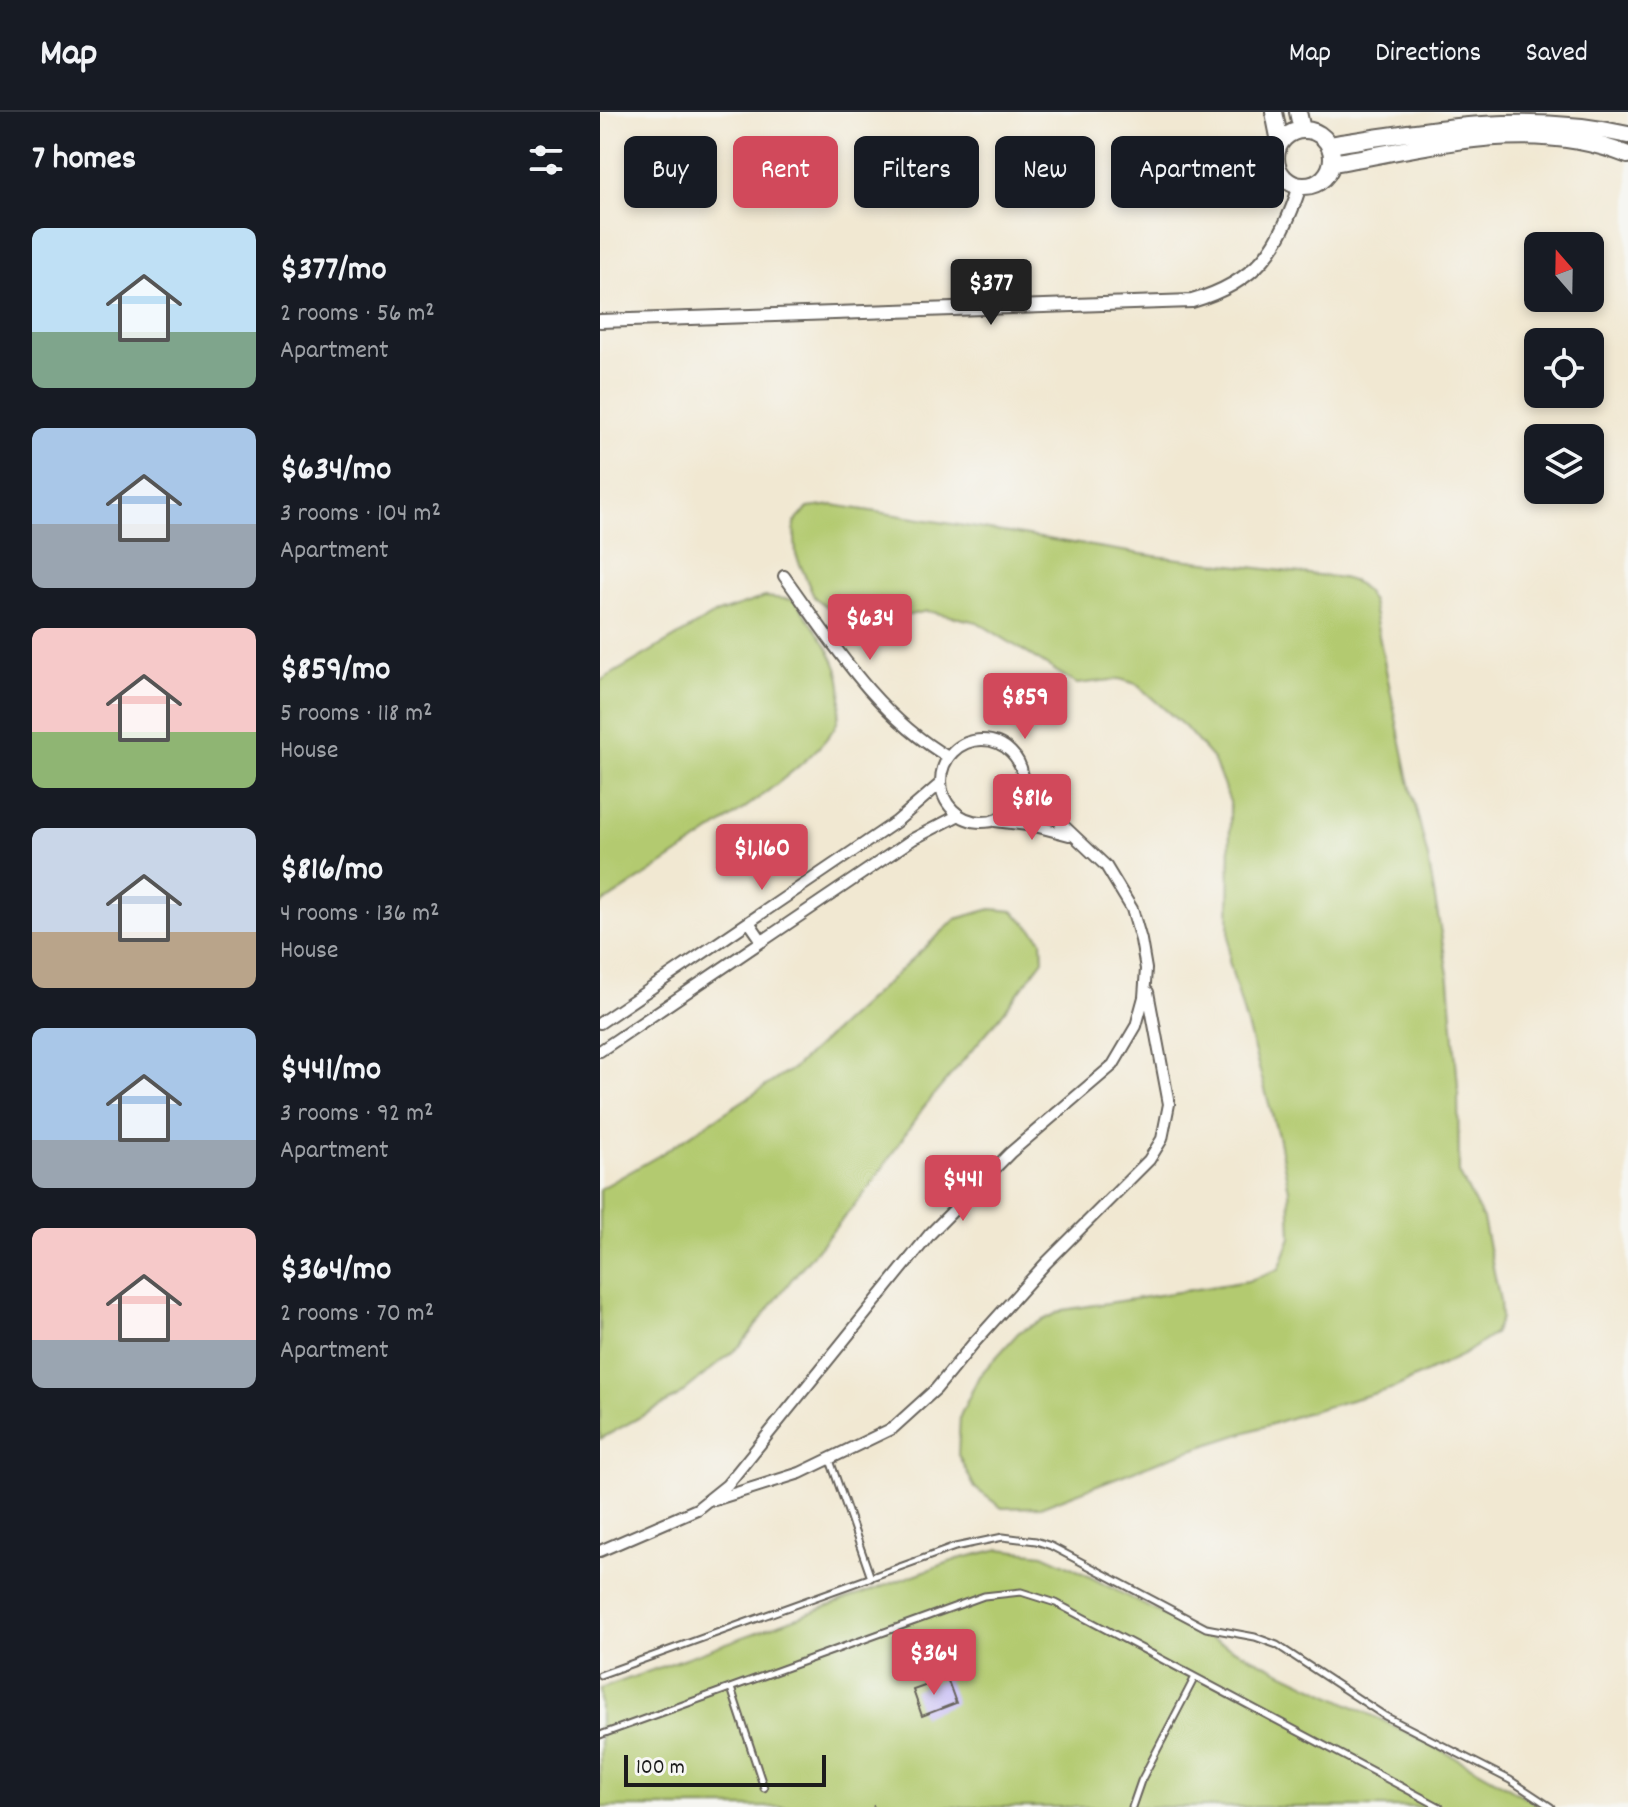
<!DOCTYPE html>
<meta charset="utf-8">
<style>
:root{--surface:#171b24;--page:#242831;--text:#f1f3f6;--muted:#9ea1a6;--line:#363941;--accent:#d1495b}
body{margin:0;font-family:Dekko,sans-serif;background:var(--page);color:var(--text);height:100vh;display:flex;flex-direction:column;font-size:30px;white-space:nowrap}
*{box-sizing:border-box;margin:0}
p{font-size:26px;color:var(--muted)}
.icon{flex:none;width:44px;height:44px;fill:none;stroke:currentColor;stroke-width:2;stroke-linecap:round;stroke-linejoin:round}
.map{position:relative;flex:1;overflow:hidden}
.drawer{display:flex;flex-direction:column;background:var(--surface);width:600px}
.drawer>*{flex:none}
.top-card{position:absolute;left:24px;top:24px;width:760px;height:72px;display:flex;gap:16px}
.needle{width:52px;rotate:340deg}
.buttons{position:absolute;left:924px;top:120px;display:grid;gap:16px}
.buttons a{display:grid;place-items:center;width:80px;height:80px;border-radius:12px;background:var(--surface);box-shadow:0 4px 12px #0003;font-size:40px}
.scale{position:absolute;left:24px;bottom:20px;width:202px;box-sizing:border-box;padding-left:8px;border:4px solid #1c1c1c;border-top:0;font-size:22px;line-height:28px;white-space:nowrap;color:#1c1c1c;-webkit-text-stroke:6px #f6f6f2;paint-order:stroke}
.price{position:absolute;translate:-50% -68px;padding:0 18px;border-radius:8px;background:var(--accent);color:#fff;font-size:26px;line-height:52px;filter:drop-shadow(0 2px 4px #0008)}
.price::after{content:'';position:absolute;left:50%;top:48px;width:24px;height:18px;margin-left:-12px;background:inherit;clip-path:polygon(0 0,100% 0,50% 100%)}
.price.on{background:#222;color:#fff}
ul{padding:0;list-style:none}
li{display:flex;align-items:center;gap:24px;height:200px;padding:0 32px}
li span{display:grid;place-items:center;flex:none;width:224px;height:160px;border-radius:12px;color:#555}
li>.icon{margin-inline-start:auto}
span .icon{width:96px;height:96px;fill:#fffc;stroke-width:1}
li b{font-size:34px}
h2{display:flex;justify-content:space-between;align-items:center;height:96px;padding:0 32px;font-size:34px}
.tag{padding:0 28px;border-radius:12px;background:var(--surface);box-shadow:0 4px 12px #0003;font-size:28px;line-height:72px}
.tag.on{background:var(--accent);color:#fff}
header{display:flex;align-items:center;gap:48px;box-sizing:border-box;height:112px;padding:0 40px;background:var(--surface);border-bottom:2px solid var(--line)}
header strong{font-size:38px}
nav{display:flex;gap:44px;margin-inline-start:auto;font-size:28px}
main{display:flex;flex:1;min-height:0}
.map>svg:first-child{display:block}
</style>
<header>
<strong>Map</strong>
<nav><a>Map</a><a>Directions</a><a>Saved</a></nav>
</header>
<main>
<section class="drawer">
<h2>7 homes<svg class="icon" aria-label="filters" viewBox="0 0 24 24"><path d="M4 7h16M4 17h16"/><circle cx="9" cy="7" r="2"/><circle cx="15" cy="17" r="2"/></svg></h2>
<ul>
<li><span style="background:linear-gradient(#bfe0f5 65%,#7fa58c 0)"><svg class="icon" aria-label="home" viewBox="0 0 24 24"><path d="M3 11l9-7 9 7M6 9v11h12V9"/></svg></span><div><b>$377/mo</b><p>2 rooms · 56 m²</p><p>Apartment</p></div></li>
<li><span style="background:linear-gradient(#a9c7e8 60%,#9aa5b1 0)"><svg class="icon" aria-label="home" viewBox="0 0 24 24"><path d="M3 11l9-7 9 7M6 9v11h12V9"/></svg></span><div><b>$634/mo</b><p>3 rooms · 104 m²</p><p>Apartment</p></div></li>
<li><span style="background:linear-gradient(#f6c9c9 65%,#8fb573 0)"><svg class="icon" aria-label="home" viewBox="0 0 24 24"><path d="M3 11l9-7 9 7M6 9v11h12V9"/></svg></span><div><b>$859/mo</b><p>5 rooms · 118 m²</p><p>House</p></div></li>
<li><span style="background:linear-gradient(#c9d6e8 65%,#b9a48a 0)"><svg class="icon" aria-label="home" viewBox="0 0 24 24"><path d="M3 11l9-7 9 7M6 9v11h12V9"/></svg></span><div><b>$816/mo</b><p>4 rooms · 136 m²</p><p>House</p></div></li>
<li><span style="background:linear-gradient(#a9c7e8 70%,#9aa5b1 0)"><svg class="icon" aria-label="home" viewBox="0 0 24 24"><path d="M3 11l9-7 9 7M6 9v11h12V9"/></svg></span><div><b>$441/mo</b><p>3 rooms · 92 m²</p><p>Apartment</p></div></li>
<li><span style="background:linear-gradient(#f6c9c9 70%,#9aa5b1 0)"><svg class="icon" aria-label="home" viewBox="0 0 24 24"><path d="M3 11l9-7 9 7M6 9v11h12V9"/></svg></span><div><b>$364/mo</b><p>2 rooms · 70 m²</p><p>Apartment</p></div></li>
</ul>
</section>
<div class="map">
<svg width="1028" height="1695" viewBox="0 0 1028 1695">
<rect width="100%" height="100%" fill="#f6f6f2"/>
<filter id="ink" filterUnits="userSpaceOnUse"><feTurbulence type="fractalNoise" baseFrequency=".0125" numOctaves="2"/><feDisplacementMap in="SourceGraphic" scale="16" xChannelSelector="R" yChannelSelector="G"/><feConvolveMatrix kernelMatrix="1 2 1 2 8 2 1 2 1" color-interpolation-filters="sRGB"/></filter>
<filter id="wash" filterUnits="userSpaceOnUse"><feTurbulence type="fractalNoise" baseFrequency=".006" numOctaves="4" result="noise"/><feDisplacementMap in="SourceGraphic" scale="32" xChannelSelector="R" yChannelSelector="G"/><feGaussianBlur stdDeviation="1.8" result="paint"/><feColorMatrix in="noise" values="0 0 0 0 0 0 0 0 0 0 0 0 0 0 0 0 0 1.4 0 .05"/><feComposite in="paint" operator="in"/></filter>
<g filter="url(#wash)">
<rect width="100%" height="100%" fill="#f1e8d2"/>
<!-- green -->
<path fill="#b3ca6f" stroke="#687346" stroke-width="2" d="M233,393L554,444L735,465C755,468 763,472 772,490L808,664L828,746L849,868L858,973L859,1061L883,1107L900,1189L901,1206L894,1222L863,1243L794,1276L715,1298L570,1345L440,1395L402,1396L375,1376L358,1343L360,1304L379,1264L419,1220L463,1198L648,1169L679,1157L691,1125L689,1078L678,1024L629,849L630,690L613,647L585,615L536,572L520,567L477,572L377,510L327,499L271,512L237,502L214,485L196,443L194,411L208,396Z
M165,485L195,488C212,514 238,542 241,574C242,583 240,601 237,610C221,655 46,762 0,793V569L115,502Z
M391,797L413,799L431,816L442,828L443,848L399,906L323,996L269,1076L192,1167L141,1233L77,1285L0,1327V1077L58,1044L195,955L356,807Z
M400,1437L443,1442L463,1451C505,1472 546,1495 588,1515C706,1573 829,1625 941,1695H0V1577L358,1447Z"/>
<g id="blocks">
<!-- building -->
<path fill="#b9acf8" d="M347,1566L356,1591L322,1604L313,1578Z"/>
</g>
</g>
<g filter="url(#ink)">
<use href="#blocks" fill-opacity="0" stroke="#67635c" stroke-width="2"/>
<g fill="none" stroke-linecap="round" stroke-linejoin="round">
<!-- service casing -->
<g stroke="#67635c" stroke-width="9">
<path id="service" d="M230,1348L271,1466
M0,1563L355,1435L403,1425L436,1429L451,1434L606,1516L655,1525L677,1533L785,1604L910,1668L951,1695
M131,1576L164,1676
M0,1623L384,1484L421,1480L456,1491L840,1695
M532,1695L541,1669L595,1565"/>
</g>
<!-- minor casing -->
<g stroke="#67635c" stroke-width="14">
<path id="minor" d="M184,464C232,530 276,603 348,645
M341 669a41 41 0 1 1 82 0a41 41 0 1 1-82 0Z
M395,709L435,714L469,723
M149,810L162,829
M0,911L296,710L341,671
M0,939L313,727L359,703
M114,1388L200,1361L293,1316L336,1277L373,1232L446,1151L549,1048L562,1027L569,992L548,880
M0,1439L97,1397L127,1373L330,1122L410,1041L513,953L536,914L544,885L546,857L541,828L532,797L506,754L447,698L424,666"/>
</g>
<!-- tertiary casing -->
<g stroke="#67635c" stroke-width="16">
<path id="tertiary" d="M0,209L592,189C657,170 680,136 700,74"/>
</g>
<!-- primary casing -->
<g stroke="#67635c" stroke-width="20">
<path id="primary" d="M674,0L680,30
M698,0L702,18
M676 46a28 28 0 1 1 56 0a28 28 0 1 1-56 0Z
M729,33C832,17 925,0 1028,23
M732,51C829,35 932,4 1028,43"/>
</g>
<!-- path -->
<path stroke="#67635c" stroke-width="2" stroke-dasharray="2 6" stroke-linecap="butt" d="M273,1695L277,1689"/>
<!-- service -->
<use href="#service" stroke="#fff" stroke-width="5"/>
<!-- minor -->
<use href="#minor" stroke="#fff" stroke-width="10"/>
<!-- tertiary -->
<use href="#tertiary" stroke="#fff" stroke-width="12"/>
<!-- primary -->
<use href="#primary" stroke="#fff" stroke-width="16"/>
</g>
</g>
</svg>
<div class="buttons">
<a><svg class="needle" viewBox="-14 -14 28 28"><path d="M0-13l5 13h-10z" fill="#e53935"/><path d="M0 13l5-13h-10z" fill="#9ea1a6"/></svg></a>
<a><svg class="icon" aria-label="locate" viewBox="0 0 24 24"><circle cx="12" cy="12" r="6"/><path d="M12 2v4M12 18v4M2 12h4M18 12h4"/></svg></a>
<a><svg class="icon" aria-label="layers" viewBox="0 0 24 24"><path d="M12 4l9 5-9 5-9-5zM3 14l9 5 9-5"/></svg></a>
</div>
<div class="scale">100 m</div>
<b class="price on" style="left:391px;top:215px">$377</b>
<b class="price" style="left:270px;top:550px">$634</b>
<b class="price" style="left:425px;top:629px">$859</b>
<b class="price" style="left:432px;top:730px">$816</b>
<b class="price" style="left:162px;top:780px">$1,160</b>
<b class="price" style="left:363px;top:1111px">$441</b>
<b class="price" style="left:334px;top:1585px">$364</b>
<div class="top-card">
<a class="tag">Buy</a>
<a class="tag on">Rent</a>
<a class="tag">Filters</a>
<a class="tag">New</a>
<a class="tag">Apartment</a>
</div>
</div>
</main>
